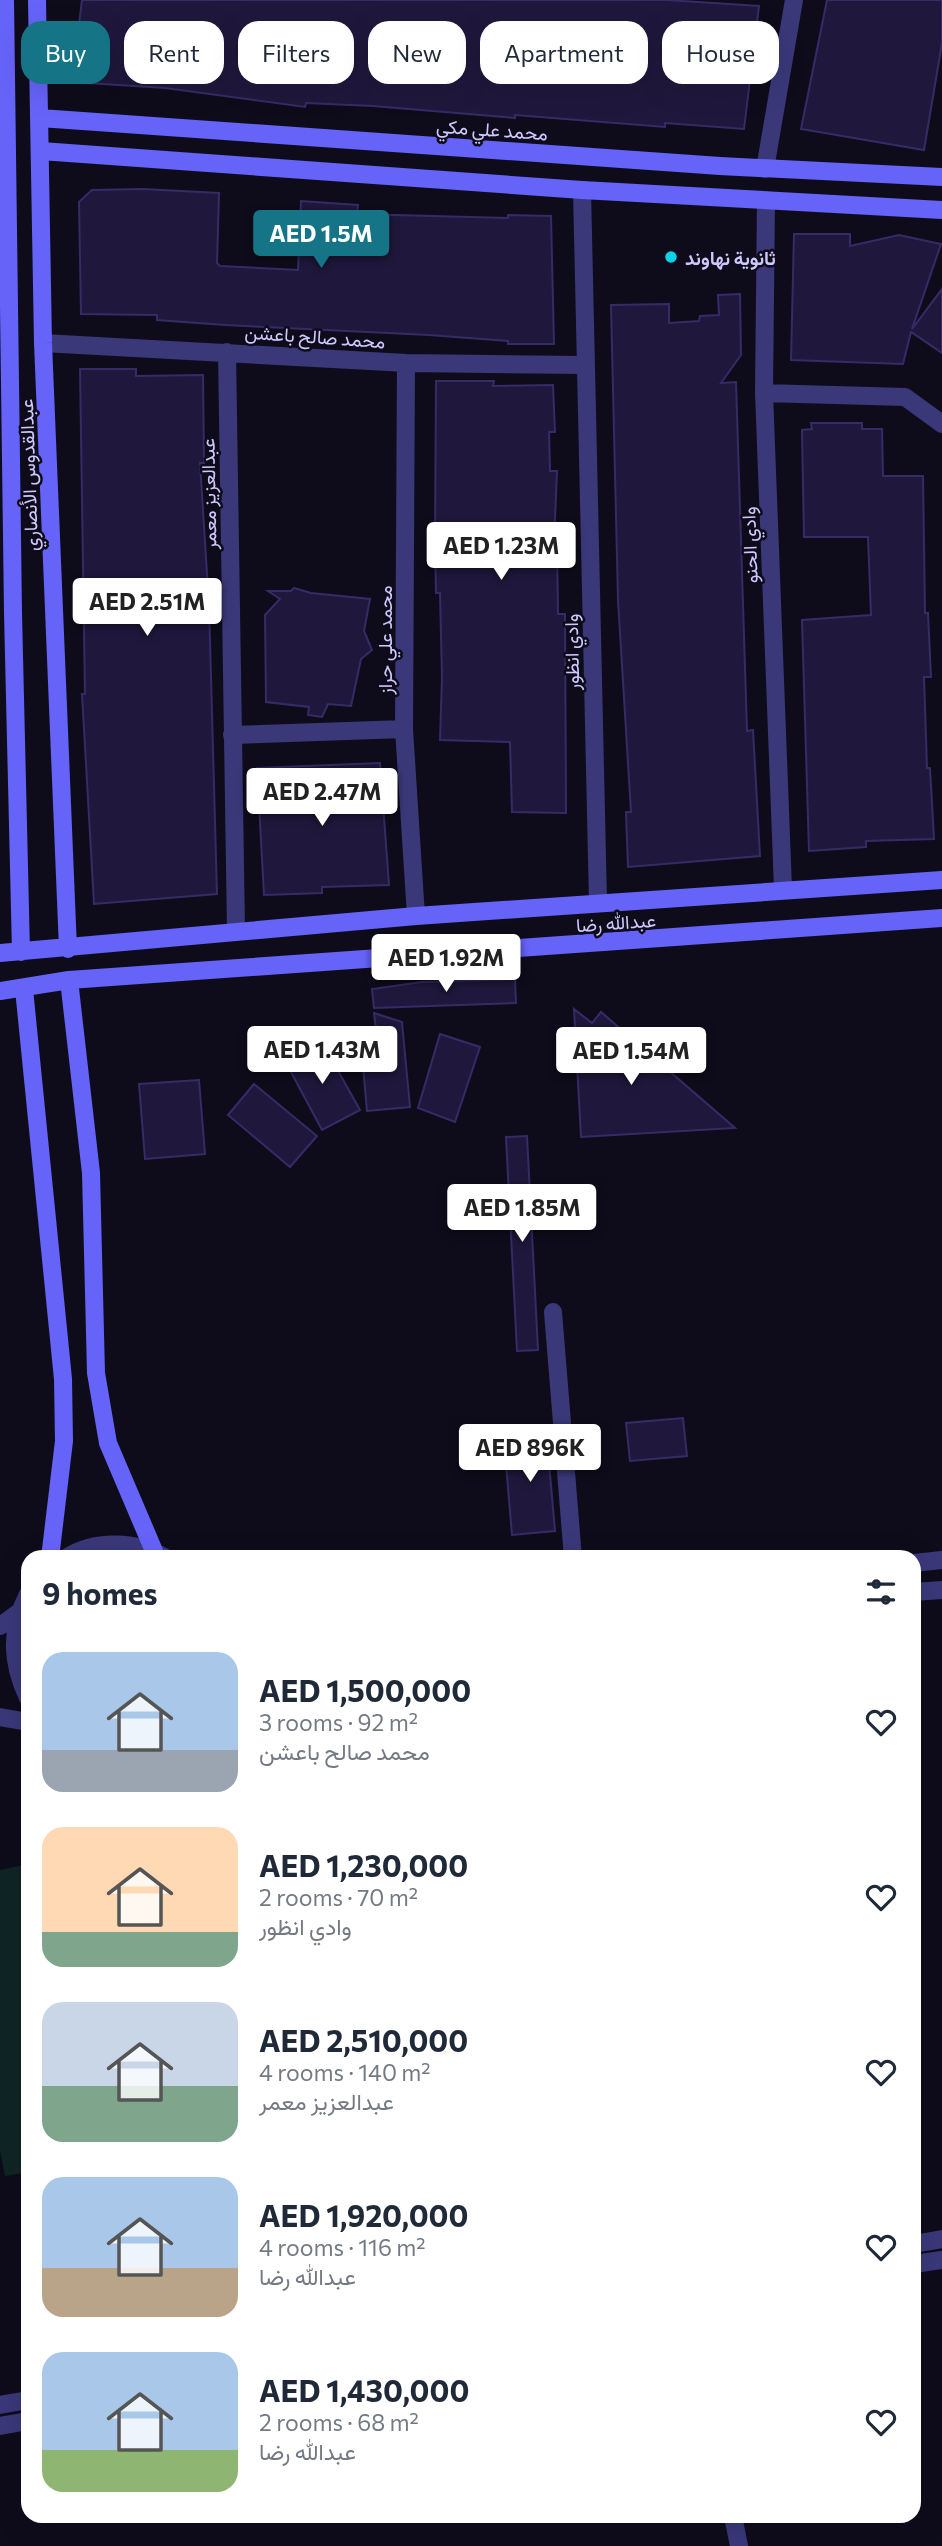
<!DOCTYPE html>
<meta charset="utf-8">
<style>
:root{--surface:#fff;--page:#f2f2f3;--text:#1f2937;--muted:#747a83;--accent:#157587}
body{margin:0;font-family:Commissioner,Vazirmatn,sans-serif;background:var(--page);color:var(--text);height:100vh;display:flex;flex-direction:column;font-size:26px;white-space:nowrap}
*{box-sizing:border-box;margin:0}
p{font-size:23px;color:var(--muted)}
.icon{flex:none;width:38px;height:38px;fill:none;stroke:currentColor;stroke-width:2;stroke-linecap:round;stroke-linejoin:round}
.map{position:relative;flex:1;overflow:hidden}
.side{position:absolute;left:21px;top:1550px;width:900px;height:973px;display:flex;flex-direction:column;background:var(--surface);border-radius:21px;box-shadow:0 7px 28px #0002}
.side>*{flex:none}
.guide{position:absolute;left:21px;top:21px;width:901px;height:63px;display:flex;gap:14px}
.price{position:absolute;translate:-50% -60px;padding:0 16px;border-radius:7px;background:#fff;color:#222;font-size:23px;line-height:46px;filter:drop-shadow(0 2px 4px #0008)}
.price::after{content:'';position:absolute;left:50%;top:42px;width:21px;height:16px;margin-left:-10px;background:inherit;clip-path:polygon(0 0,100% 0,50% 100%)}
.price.selected{background:var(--accent);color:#fff}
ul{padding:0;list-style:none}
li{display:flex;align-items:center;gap:21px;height:175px;padding:0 21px}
li span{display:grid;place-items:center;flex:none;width:196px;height:140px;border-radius:21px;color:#555}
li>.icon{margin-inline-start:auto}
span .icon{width:84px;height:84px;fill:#fffc;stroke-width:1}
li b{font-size:30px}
h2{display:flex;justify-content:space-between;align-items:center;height:84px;padding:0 21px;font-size:30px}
.pill{padding:0 24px;border-radius:21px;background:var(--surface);box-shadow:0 7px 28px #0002;font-size:24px;line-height:63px}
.pill.selected{background:var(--accent);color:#fff}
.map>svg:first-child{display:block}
</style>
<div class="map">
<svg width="942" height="2546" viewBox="0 0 942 2546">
<rect width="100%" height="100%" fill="#0e0c1b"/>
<!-- green -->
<path fill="#0f2524" d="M28,1864V2172L5,2176L0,2150V1870Z"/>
<!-- building -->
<path fill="#1f183c" stroke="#372b67" stroke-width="2" d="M82,0H667L759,6L744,129L665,123V127L515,115V118L373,106L306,103L305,107L165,88L72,82Z
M827,0H942V43L924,150L801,129Z
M143,189L219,193L217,263L220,266L298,270L301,201L358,205L357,214L508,218V215L551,216L554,344H508V341L429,335L225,325L157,320V315L81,314L79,202L92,190Z
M794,234H850V246L899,235L941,244L912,329L942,289V353L911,332L903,364L791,360Z
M740,294L741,355L721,383L736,382L747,731L753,730L760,856L628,867L626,812H631L618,600L611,305L669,304V323L699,321L700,316L719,315L718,295Z
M80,369H136V376L203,375L204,463H200L209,605L217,894L94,904L82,694H85Z
M436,381H494L493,386L553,385L555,432H549L550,471H557L554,542H557L558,614H565L566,813L512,812L510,742L440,740L442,677L440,593H436L435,543Z
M811,423H862V429H882L883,476H923L925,613H928L931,677H924L927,768H930L934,839L866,841V847L809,851L802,620L871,615L868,537H804L802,430L812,429Z
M294,588L311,593L370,599L364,631L372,650L361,659L351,706L328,704L322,717L308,715L309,707L266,702L265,615L280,599L268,591H291Z
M380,763L389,885L322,887V893L264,895L257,768Z
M515,979L516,1003L374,1008L372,989L422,982Z
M574,1009L592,1023L601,1012L735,1128L581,1137Z
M374,1013L402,1022L410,1107L367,1111L360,1032L376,1030Z
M440,1034L480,1047L455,1122L418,1108Z
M322,1042L360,1110L322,1130L285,1061Z
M199,1080L205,1154L145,1159L139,1084Z
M254,1084L317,1136L290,1167L228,1115Z
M527,1136L538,1350L517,1351L506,1137Z
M683,1418L687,1456L630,1461L626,1423Z
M546,1428L555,1531L512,1535L505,1453L516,1452L514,1431Z"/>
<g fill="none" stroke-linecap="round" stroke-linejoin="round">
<!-- street -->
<path stroke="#3a3879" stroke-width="18" d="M765,169L794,0
M582,190L598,902
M766,200L764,393L783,889
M43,343L406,363L584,365
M227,352L236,930
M406,363L404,729L416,916
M764,393L905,397L942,424
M232,735L404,729
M553,1312L573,1558
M66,1558C95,1539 136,1541 166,1558
M914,1563L942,1560
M914,1592L942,1590
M28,1594C10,1630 11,1662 28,1698
M0,1626L18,1613
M0,1717L28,1722
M914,2244L942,2239
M914,2264L942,2260
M0,2405L28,2400
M0,2426L28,2421
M733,2516L739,2546"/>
<!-- secondary -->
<path stroke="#6663f9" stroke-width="18" d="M5,0L13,613L21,952
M37,0L43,343L68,949
M40,118L720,166L942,177
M41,151L582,190L942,210
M0,953L416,916L942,880
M69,980L91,1173L96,1373L108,1443L154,1551
M24,989L63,1379L64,1441L50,1558
M0,991L69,980L942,918"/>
</g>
<!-- markers -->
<circle fill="#08d3e9" stroke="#0e0c1b" stroke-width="2.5" cx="671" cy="257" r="7"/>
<g text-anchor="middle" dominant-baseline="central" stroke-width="5" stroke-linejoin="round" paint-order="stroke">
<!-- street labels -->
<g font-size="19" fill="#cec8fd" stroke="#0e0c1b">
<text transform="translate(492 129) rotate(4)">محمد علي مكي</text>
<text transform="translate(315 336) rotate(4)">محمد صالح باعشن</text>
<text transform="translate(28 475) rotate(-92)">عبدالقدوس الأنصاري</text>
<text transform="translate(208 494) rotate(-91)">عبدالعزيز معمر</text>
<text transform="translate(749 545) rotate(-92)">وادي الحنو</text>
<text transform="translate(384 640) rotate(-90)">محمد علي حراز</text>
<text transform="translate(571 652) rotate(-91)">وادي انظور</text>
<text transform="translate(616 922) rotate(-4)">عبدالله رضا</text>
</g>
<!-- poi labels -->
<g font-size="19" font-weight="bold" fill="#cec8fd" stroke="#0e0c1b" text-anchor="start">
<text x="685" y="257">ثانوية نهاوند</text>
</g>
</g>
</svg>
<b class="price selected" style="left:321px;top:270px">AED 1.5M</b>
<b class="price" style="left:501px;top:582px">AED 1.23M</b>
<b class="price" style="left:147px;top:638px">AED 2.51M</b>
<b class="price" style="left:322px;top:828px">AED 2.47M</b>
<b class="price" style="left:446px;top:994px">AED 1.92M</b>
<b class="price" style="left:322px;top:1086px">AED 1.43M</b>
<b class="price" style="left:631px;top:1087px">AED 1.54M</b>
<b class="price" style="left:522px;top:1244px">AED 1.85M</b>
<b class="price" style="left:530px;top:1484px">AED 896K</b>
<div class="guide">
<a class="pill selected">Buy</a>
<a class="pill">Rent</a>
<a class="pill">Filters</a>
<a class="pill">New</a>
<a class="pill">Apartment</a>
<a class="pill">House</a>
</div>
<section class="side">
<h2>9 homes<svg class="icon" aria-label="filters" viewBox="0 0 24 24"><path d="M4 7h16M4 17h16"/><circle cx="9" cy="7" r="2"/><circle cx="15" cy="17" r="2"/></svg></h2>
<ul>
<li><span style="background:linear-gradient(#a9c7e8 70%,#9aa5b1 0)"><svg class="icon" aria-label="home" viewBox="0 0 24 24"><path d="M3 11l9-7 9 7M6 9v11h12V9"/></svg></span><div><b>AED 1,500,000</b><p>3 rooms · 92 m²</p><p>محمد صالح باعشن</p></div><svg class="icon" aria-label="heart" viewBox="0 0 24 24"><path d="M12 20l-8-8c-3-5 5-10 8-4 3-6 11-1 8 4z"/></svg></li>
<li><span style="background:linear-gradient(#ffd9b3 75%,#7fa58c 0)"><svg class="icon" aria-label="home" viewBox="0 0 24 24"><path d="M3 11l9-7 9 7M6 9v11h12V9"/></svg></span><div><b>AED 1,230,000</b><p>2 rooms · 70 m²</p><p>وادي انظور</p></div><svg class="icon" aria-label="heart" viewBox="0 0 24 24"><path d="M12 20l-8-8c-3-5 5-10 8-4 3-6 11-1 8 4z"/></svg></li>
<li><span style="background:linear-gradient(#c9d6e8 60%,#7fa58c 0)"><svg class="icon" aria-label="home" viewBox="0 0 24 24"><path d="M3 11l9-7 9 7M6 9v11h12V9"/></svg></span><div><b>AED 2,510,000</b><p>4 rooms · 140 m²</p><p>عبدالعزيز معمر</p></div><svg class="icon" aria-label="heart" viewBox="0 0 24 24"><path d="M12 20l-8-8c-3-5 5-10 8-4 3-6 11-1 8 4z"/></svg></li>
<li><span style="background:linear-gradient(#a9c7e8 65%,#b9a48a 0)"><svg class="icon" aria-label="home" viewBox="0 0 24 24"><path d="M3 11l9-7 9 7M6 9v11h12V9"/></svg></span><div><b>AED 1,920,000</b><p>4 rooms · 116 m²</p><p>عبدالله رضا</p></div><svg class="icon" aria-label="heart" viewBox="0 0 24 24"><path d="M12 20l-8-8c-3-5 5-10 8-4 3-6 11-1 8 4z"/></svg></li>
<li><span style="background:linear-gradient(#a9c7e8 70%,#8fb573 0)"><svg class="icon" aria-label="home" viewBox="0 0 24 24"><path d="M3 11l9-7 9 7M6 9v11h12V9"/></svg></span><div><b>AED 1,430,000</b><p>2 rooms · 68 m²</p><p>عبدالله رضا</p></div><svg class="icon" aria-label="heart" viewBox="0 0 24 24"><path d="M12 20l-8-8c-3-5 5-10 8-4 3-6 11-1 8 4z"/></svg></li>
</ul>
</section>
</div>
